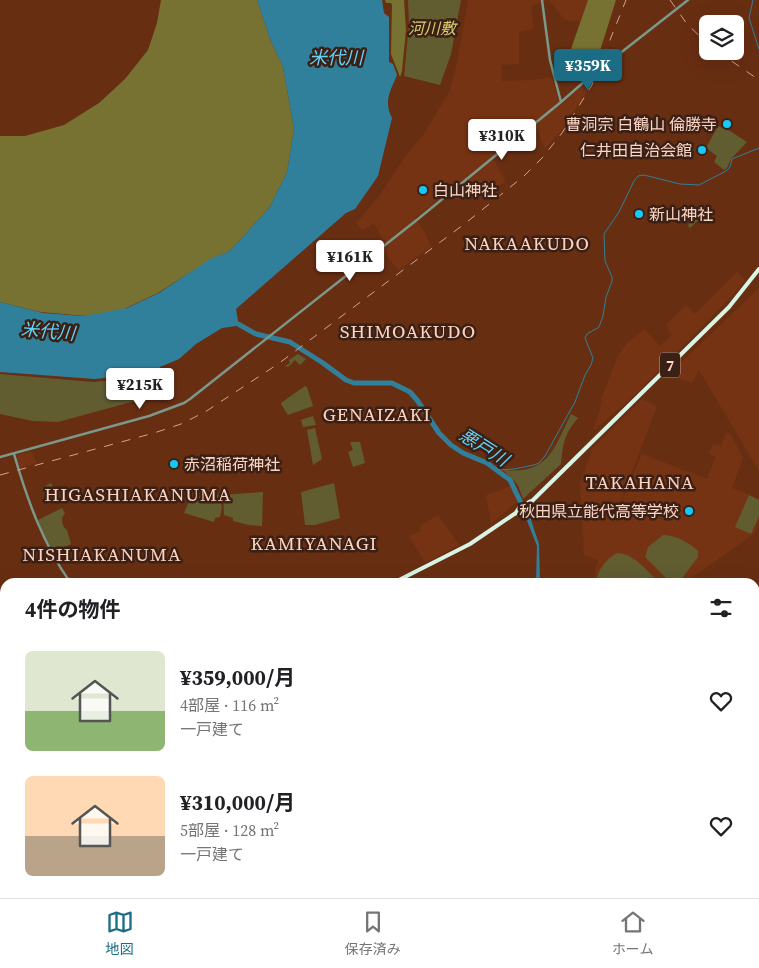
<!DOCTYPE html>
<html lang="ja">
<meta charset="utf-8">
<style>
:root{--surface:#fff;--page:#f6f6f6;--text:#202124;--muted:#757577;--line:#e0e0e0;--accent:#1a6d85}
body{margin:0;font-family:"Source Serif 4","Noto Sans JP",serif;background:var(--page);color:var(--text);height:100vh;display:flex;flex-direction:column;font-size:19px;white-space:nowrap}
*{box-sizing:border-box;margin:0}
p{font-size:16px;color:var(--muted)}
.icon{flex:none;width:28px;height:28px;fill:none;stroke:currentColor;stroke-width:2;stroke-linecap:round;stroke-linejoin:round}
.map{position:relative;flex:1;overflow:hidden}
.panel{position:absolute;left:0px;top:578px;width:760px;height:321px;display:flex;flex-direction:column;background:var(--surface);border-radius:15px 15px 0 0;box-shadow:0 5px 20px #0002}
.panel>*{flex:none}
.controls{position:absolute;left:699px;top:15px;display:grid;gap:10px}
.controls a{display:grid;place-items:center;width:45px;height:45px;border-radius:8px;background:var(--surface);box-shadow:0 5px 20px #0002;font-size:25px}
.price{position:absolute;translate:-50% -42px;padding:0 11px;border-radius:5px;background:#fff;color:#222;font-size:16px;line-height:32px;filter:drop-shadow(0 1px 2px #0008)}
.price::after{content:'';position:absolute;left:50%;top:30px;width:15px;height:11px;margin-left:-8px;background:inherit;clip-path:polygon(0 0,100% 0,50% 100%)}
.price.selected{background:var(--accent);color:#fff}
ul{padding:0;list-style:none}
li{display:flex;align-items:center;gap:15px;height:125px;padding:0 25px}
li span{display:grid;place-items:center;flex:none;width:140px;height:100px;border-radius:8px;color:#555}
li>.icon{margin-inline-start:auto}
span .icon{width:60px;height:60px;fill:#fffc;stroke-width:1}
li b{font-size:21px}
h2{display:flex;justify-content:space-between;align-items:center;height:60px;padding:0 25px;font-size:21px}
.tab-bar{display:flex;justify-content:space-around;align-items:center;height:70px;border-top:1px solid var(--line);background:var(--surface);font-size:14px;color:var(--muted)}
.tab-bar a{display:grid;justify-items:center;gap:2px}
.tab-bar .selected{color:var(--accent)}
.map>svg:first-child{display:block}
</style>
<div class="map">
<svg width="759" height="898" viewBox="0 0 759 898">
<rect width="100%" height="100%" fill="#682e12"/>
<!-- built -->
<path fill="#753313" d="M468,0H548L531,6L534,29L519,32V64L501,65L502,81L531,80L552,77L560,106L587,82L592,85L561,131L545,149L535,124L493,159L506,182L474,199H455L450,190L415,218L425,233L431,247L398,270L382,249L386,244L374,224L362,230L356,223L379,196L407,154L424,134L450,90L457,63Z
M549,0H588L580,21L565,20Z
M737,272L745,280L731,297L638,392L592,432L599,413L602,397L618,355L627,343L644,329L660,346L672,335L666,325L686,305L695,314Z
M759,288V471L699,370L692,383L668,375Z
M642,399L657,406L610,530L642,454L707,479L716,457L709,454L713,444L721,446L726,433H730L743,458L732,488L759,499V523L755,533L686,582H592L598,560L584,555L580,482L593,448Z
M31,451L37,463L20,468L16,458L18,455Z
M511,486L517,502L491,524L486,495Z
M438,515L459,545L425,563L409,536L421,531L420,526Z
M5,764V824L0,819V771Z"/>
<!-- green -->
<path fill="#615d31" d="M408,0H461L451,54L440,85L404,76L409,25Z
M718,126L730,131L747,142L731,159L727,168L724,170L714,162L717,156L706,148Z
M707,212L690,228L688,226L692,215L696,216Z
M298,354L306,359L300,365L295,360L288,367L285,366L290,363L289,360Z
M0,374L93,382L147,377L150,393L135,401L58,422L33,421L0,414Z
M305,386L307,387L313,406L288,415L281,404V403Z
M571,414L578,418C564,434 563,444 561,464L523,499L518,485L503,470C549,475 554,448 571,414Z
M313,416L316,425L303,427L301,420Z
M315,428L322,459L313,465L307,430Z
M350,442H360L365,463L353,467L348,452L353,450Z
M51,483L59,499L49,504L42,488Z
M334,483L340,518L315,525H305L301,492Z
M263,492L262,526L249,525L233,521V518L224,515L223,495Z
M200,494L219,495L222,507L220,517L215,518L214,522L184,513L190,499H199Z
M749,495L759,500V516L751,534L735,527Z
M62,508L65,513L62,518C62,524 63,527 67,530L71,544L53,554L44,536L38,520Z
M663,535C674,534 690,543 698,551V557L683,577L684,579L679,582H670L645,557L648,547Z
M617,553C633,553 646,570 657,580V582H596C598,569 606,559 617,553Z"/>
<!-- forest -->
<path fill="#787232" d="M161,0H257L270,39L283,67L294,129L287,172L269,208L230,251L211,259L158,293L124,309L86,316L40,312L0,302V136H25L64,125L99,103L125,79L148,50L157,23Z
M385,0H404L406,30L402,71L400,77L391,54L392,5L391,3H386Z
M588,0H616L599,54L571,49Z"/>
<!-- water -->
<path fill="#31809b" d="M257,0H382L384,13L389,17V62L393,64L397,75C391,90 383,101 392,118L378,176L355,209L346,213L236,309L238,321L236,326L222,328L196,344L179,359L160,367L159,370L150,373L95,379L0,372V302L43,313L83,316L127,308L159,293L210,259L230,251L269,208L287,172L294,129L283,67L270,39Z
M528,511L539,544L540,582H536L537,546L524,513Z"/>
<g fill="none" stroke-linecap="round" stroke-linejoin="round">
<!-- stream -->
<path stroke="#31809b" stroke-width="1" d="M753,0L749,18L759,49
M497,470L514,469L534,465L539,463L545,456L575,402L585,375L591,365L593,358L585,338L587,334L599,327L603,316L606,297L612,281V277L605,261L604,234L619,212L634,181L638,176L644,175L680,184L699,185L726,171L730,167L732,159L759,148"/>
<!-- river -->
<path stroke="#31809b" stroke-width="5" d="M231,320L256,334L290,342L323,363L346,380L354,383H392L410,392L417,400L439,433L451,445L463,453L487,463L510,480L528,518"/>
<!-- tertiary -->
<path stroke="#7b988a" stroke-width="2.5" d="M542,0L550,60L561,102
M14,454C27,499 43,544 70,582
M0,457L149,416L184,403L190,399L418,219L561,102L585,81L596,63L608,62L614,58L688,0
M755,839L759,841
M53,898L54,894"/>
<!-- trunk -->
<path stroke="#d7f5e6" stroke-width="4" d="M515,514L519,508L531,501
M395,582L470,544L529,504L729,307L759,269
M2,898L5,890"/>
<!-- rail -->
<path stroke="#d0a492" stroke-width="1" stroke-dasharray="9 9" stroke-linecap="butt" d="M670,0L687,24L708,44
M717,51L759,80
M0,475L154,433L181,424L205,412L278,364L467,222L524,176L543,157L562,133L592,85L626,0"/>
</g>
<!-- markers -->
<g fill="#13cafb" stroke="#3b2015" stroke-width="2">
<circle cx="727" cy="124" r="5"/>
<circle cx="702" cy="150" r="5"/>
<circle cx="423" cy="190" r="5"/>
<circle cx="639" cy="214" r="5"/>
<circle cx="174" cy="464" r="5"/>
<circle cx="689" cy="511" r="5"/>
</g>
<g text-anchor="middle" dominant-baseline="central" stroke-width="5" stroke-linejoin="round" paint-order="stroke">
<!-- shield labels -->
<rect fill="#3b2015" stroke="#c19f92" stroke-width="1" x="660" y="352.5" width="20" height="25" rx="4"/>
<g font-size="15" font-weight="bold" fill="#fbd6c7">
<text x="670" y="365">7</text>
</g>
<!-- park labels -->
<g font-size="16" font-style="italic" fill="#d5cc6f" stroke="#3b2015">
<text x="432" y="28">河川敷</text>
</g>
<!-- poi labels -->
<g font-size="16" fill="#fbd6c7" stroke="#3b2015" text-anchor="end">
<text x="717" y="124">曹洞宗 白鶴山 倫勝寺</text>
<text x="692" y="150">仁井田自治会館</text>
<text x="433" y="190" text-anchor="start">白山神社</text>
<text x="649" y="214" text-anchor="start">新山神社</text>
<text x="184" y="464" text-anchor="start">赤沼稲荷神社</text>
<text x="679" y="511">秋田県立能代高等学校</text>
</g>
<!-- water labels -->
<g font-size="18" font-style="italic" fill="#61d2f9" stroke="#3b2015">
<text x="336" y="57">米代川</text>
<text transform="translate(48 331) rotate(5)">米代川</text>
<text transform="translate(484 447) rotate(32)">悪戸川</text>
</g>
<!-- quarter labels -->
<g font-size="19" letter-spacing="1" fill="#ffd3c1" stroke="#3b2015">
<text x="527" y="243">NAKAAKUDO</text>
<text x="408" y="331">SHIMOAKUDO</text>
<text x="377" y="414">GENAIZAKI</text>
<text x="640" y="482">TAKAHANA</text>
<text x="138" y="494">HIGASHIAKANUMA</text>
<text x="314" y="543">KAMIYANAGI</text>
<text x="102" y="554">NISHIAKANUMA</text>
</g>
</g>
</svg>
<div class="controls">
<a><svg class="icon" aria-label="layers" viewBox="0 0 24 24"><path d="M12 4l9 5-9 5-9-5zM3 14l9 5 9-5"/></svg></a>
</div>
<b class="price selected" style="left:588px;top:91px">¥359K</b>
<b class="price" style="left:502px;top:161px">¥310K</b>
<b class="price" style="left:350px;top:282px">¥161K</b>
<b class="price" style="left:140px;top:410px">¥215K</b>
<section class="panel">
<h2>4件の物件<svg class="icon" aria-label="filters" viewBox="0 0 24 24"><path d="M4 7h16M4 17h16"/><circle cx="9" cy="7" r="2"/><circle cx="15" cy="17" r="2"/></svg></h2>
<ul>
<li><span style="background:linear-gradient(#dfe7d0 60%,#8fb573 0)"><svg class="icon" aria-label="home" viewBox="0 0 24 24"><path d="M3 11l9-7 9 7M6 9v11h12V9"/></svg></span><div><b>¥359,000/月</b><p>4部屋 · 116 m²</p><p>一戸建て</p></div><svg class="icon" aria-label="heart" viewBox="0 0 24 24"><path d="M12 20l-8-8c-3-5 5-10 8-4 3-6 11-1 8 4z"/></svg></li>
<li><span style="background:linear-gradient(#ffd9b3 60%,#b9a48a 0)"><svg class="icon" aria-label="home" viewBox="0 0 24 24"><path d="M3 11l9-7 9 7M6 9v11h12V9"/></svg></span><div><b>¥310,000/月</b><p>5部屋 · 128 m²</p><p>一戸建て</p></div><svg class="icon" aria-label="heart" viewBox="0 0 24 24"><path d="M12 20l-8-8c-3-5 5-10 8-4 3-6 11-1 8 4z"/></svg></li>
</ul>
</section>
</div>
<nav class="tab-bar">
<a class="selected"><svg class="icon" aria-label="map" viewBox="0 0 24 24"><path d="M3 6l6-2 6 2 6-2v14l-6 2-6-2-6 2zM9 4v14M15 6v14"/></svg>地図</a>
<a><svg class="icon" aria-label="saved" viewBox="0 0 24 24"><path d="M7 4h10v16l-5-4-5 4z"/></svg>保存済み</a>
<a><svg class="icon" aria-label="home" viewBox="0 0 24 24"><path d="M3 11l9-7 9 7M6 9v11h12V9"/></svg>ホーム</a>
</nav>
